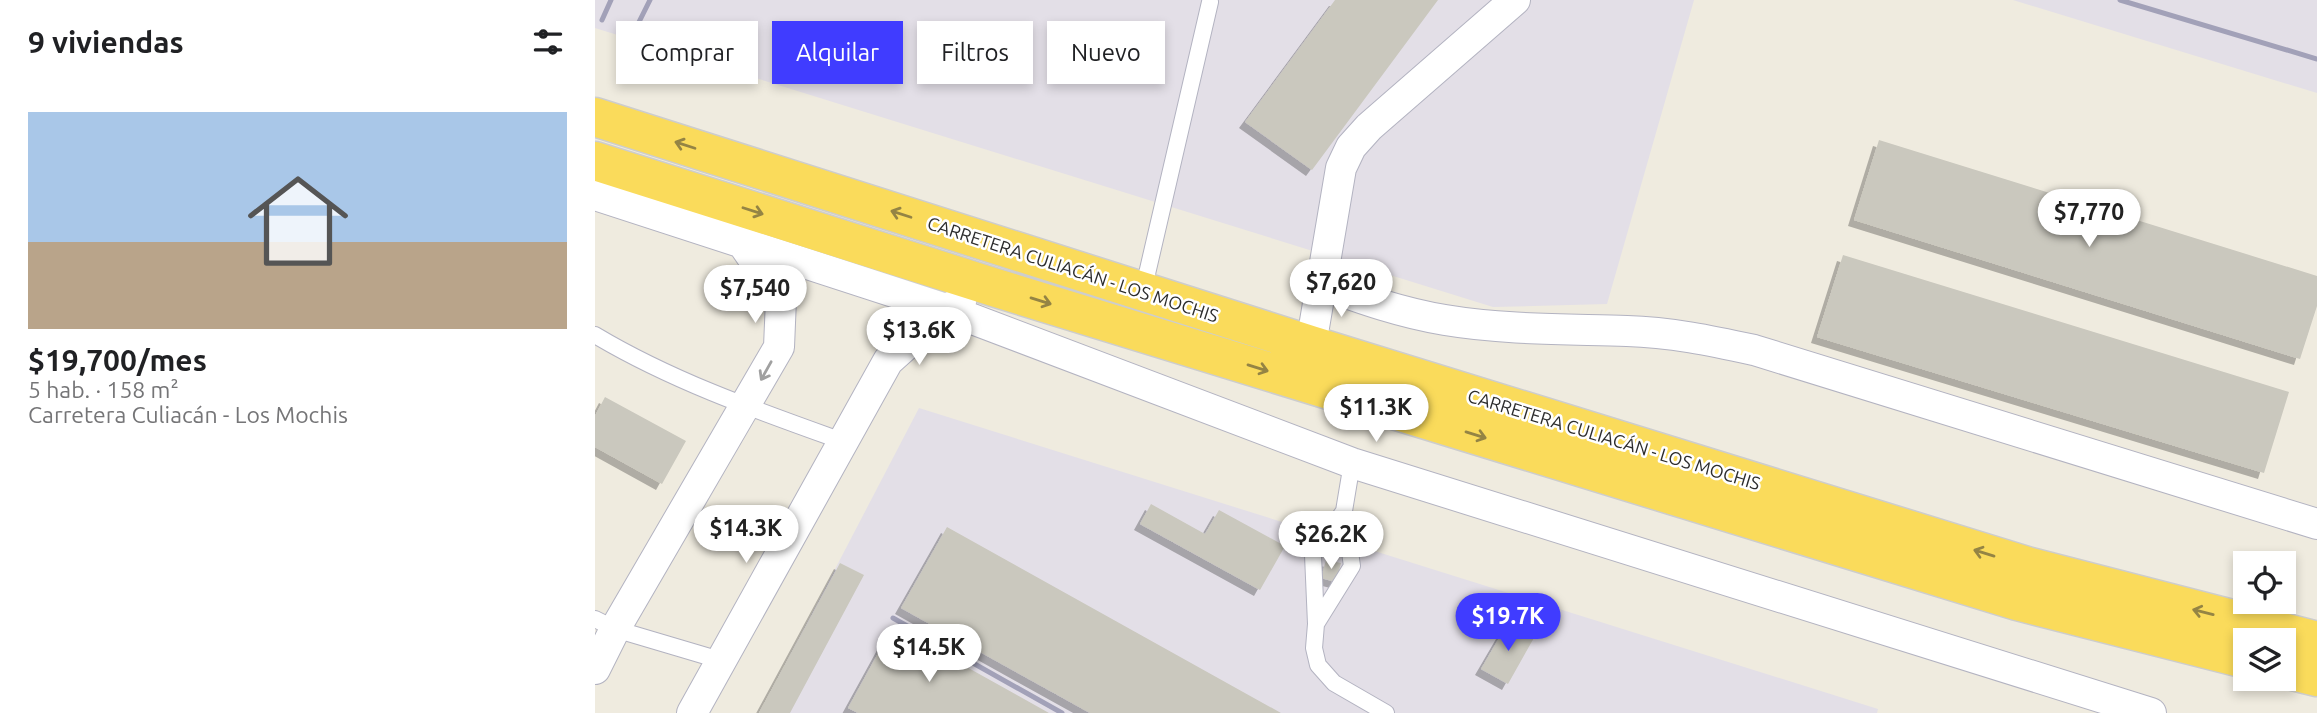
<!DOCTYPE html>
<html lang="es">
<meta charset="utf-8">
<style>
:root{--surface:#fff;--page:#f2f2f2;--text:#202124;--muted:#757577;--line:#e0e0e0;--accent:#403cff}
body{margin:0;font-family:Ubuntu,sans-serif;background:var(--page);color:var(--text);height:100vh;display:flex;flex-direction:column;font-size:26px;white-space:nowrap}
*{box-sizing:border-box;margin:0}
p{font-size:23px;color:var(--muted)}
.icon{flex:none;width:38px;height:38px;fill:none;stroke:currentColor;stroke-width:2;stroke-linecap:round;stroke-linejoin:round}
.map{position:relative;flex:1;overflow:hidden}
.drawer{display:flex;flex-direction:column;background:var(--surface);width:595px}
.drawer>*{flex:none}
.guide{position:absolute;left:21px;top:21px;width:665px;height:63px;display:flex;gap:14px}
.fabs{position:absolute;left:1638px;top:551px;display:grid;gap:14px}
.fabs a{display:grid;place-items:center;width:63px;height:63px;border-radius:0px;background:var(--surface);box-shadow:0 4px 10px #0003;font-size:35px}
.price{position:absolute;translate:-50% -60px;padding:0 16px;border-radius:24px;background:#fff;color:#222;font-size:23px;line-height:46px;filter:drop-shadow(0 2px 4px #0008)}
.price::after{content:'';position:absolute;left:50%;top:42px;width:21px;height:16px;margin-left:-10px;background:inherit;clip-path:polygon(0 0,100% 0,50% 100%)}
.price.on{background:var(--accent);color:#fff}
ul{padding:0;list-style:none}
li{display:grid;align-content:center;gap:14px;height:371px;padding:0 28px}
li+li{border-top:2px solid var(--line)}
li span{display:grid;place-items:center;height:217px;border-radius:0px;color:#555}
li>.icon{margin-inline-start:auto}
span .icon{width:126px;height:126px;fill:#fffc;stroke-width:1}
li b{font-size:30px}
h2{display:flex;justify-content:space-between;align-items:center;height:84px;padding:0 28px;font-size:30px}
.pill{padding:0 24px;border-radius:0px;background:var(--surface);box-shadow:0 4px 10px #0003;font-size:24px;line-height:63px}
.pill.on{background:var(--accent);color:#fff}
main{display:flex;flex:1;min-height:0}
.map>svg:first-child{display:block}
</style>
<main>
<section class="drawer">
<h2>9 viviendas<svg class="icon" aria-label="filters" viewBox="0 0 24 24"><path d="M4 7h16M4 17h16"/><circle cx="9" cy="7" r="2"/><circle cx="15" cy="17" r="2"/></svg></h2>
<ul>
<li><span style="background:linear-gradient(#a9c7e8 60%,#b9a48a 0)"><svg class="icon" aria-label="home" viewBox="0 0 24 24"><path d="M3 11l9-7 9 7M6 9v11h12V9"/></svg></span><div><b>$19,700/mes</b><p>5 hab. · 158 m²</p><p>Carretera Culiacán - Los Mochis</p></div></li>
</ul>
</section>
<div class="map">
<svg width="1722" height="713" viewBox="0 0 1722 713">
<defs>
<filter id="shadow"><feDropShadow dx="-6" dy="6" stdDeviation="0" flood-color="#0004"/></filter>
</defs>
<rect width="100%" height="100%" fill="#efebdf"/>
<!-- industrial -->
<path fill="#e3dfe7" d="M0,0H1099L1012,304L898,307L0,28Z
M1418,0H1722V93Z
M324,408L1283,709L1282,713H165Z"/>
<!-- building -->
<path fill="#cac8be" filter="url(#shadow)" d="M740,0H843L717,170L650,122Z
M1284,140L1722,276V306L1705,359L1259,220Z
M1248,255L1694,392L1669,473L1222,337Z
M10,397L91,441L67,484L0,447V416Z
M556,504L610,534L624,510L690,546L665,590L545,524Z
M352,527L686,713H495L306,608Z
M731,560L746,563L741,582L726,578Z
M245,563L269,575L195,713H164Z
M914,621L940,636L913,684L886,669Z
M298,626L454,713H263L253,708Z"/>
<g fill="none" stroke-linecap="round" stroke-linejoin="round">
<!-- service casing -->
<g stroke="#b3b3c1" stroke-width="18">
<path id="service" d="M548,291L615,2
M0,335C77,381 163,411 247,441
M749,511L718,555L721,624L719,648L723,665L739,683L791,713
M0,619L20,629L128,661
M721,624L757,566L749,511L757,463"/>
</g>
<!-- minor casing -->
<g stroke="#b3b3c1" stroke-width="32">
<path id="minor" d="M0,195L351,309L757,463L1556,713
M726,284C767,299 807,313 850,320C910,330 971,329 1032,331C1075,332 1117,341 1159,350L1722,524
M716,345L746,168L756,147L774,127L920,0
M0,669L20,629L184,347L186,299L148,244
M97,713L293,361L351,309L366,302"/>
</g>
<!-- trunk casing -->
<g stroke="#cdcdcd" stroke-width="41">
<path id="trunk" d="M0,117L716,345L1432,566L1722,641
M0,161L398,287L1422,601L1650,659
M1689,669L1722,677"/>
</g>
<!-- service -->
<use href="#service" stroke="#fff" stroke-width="16"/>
<!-- minor -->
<use href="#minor" stroke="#fff" stroke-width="30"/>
<!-- trunk -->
<use href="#trunk" stroke="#fadb5b" stroke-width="38"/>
<!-- rail -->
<path stroke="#a2a1b8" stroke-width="5" d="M1525,0L1722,59
M7,20L16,0
M40,30L55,0
M298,618L467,713"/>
</g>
<!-- one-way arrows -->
<defs><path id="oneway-shaft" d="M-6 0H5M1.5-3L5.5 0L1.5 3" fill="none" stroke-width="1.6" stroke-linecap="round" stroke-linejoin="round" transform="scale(1.75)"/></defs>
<g stroke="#948444">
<use href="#oneway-shaft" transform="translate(90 145) rotate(-162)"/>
<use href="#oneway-shaft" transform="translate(158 211) rotate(18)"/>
<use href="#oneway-shaft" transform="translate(306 214) rotate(-162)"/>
<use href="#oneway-shaft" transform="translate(446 301) rotate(17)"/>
<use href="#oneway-shaft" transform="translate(663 368) rotate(17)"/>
<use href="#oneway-shaft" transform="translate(881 435) rotate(17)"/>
<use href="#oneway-shaft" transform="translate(1389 553) rotate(-163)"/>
<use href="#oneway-shaft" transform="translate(1608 612) rotate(-166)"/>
</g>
<use stroke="#a0a0a0" href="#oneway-shaft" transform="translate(171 371) rotate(119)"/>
<g text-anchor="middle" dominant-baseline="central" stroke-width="5" stroke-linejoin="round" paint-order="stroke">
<!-- street labels -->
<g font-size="18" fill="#2d2d2d" stroke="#fff">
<text transform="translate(478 269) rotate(18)">CARRETERA CULIACÁN - LOS MOCHIS</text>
<text transform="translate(1019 439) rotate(17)">CARRETERA CULIACÁN - LOS MOCHIS</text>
</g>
</g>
</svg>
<div class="fabs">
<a><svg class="icon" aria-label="locate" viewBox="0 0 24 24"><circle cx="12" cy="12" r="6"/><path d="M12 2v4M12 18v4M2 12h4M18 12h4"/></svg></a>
<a><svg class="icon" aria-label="layers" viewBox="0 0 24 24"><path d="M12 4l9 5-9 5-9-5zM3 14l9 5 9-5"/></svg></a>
</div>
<b class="price" style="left:1494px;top:249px">$7,770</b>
<b class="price" style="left:746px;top:319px">$7,620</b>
<b class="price" style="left:160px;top:325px">$7,540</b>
<b class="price" style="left:324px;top:367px">$13.6K</b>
<b class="price" style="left:781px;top:444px">$11.3K</b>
<b class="price" style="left:151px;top:565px">$14.3K</b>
<b class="price" style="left:736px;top:571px">$26.2K</b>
<b class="price on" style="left:913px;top:653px">$19.7K</b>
<b class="price" style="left:334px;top:684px">$14.5K</b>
<div class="guide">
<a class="pill">Comprar</a>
<a class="pill on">Alquilar</a>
<a class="pill">Filtros</a>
<a class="pill">Nuevo</a>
</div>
</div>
</main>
